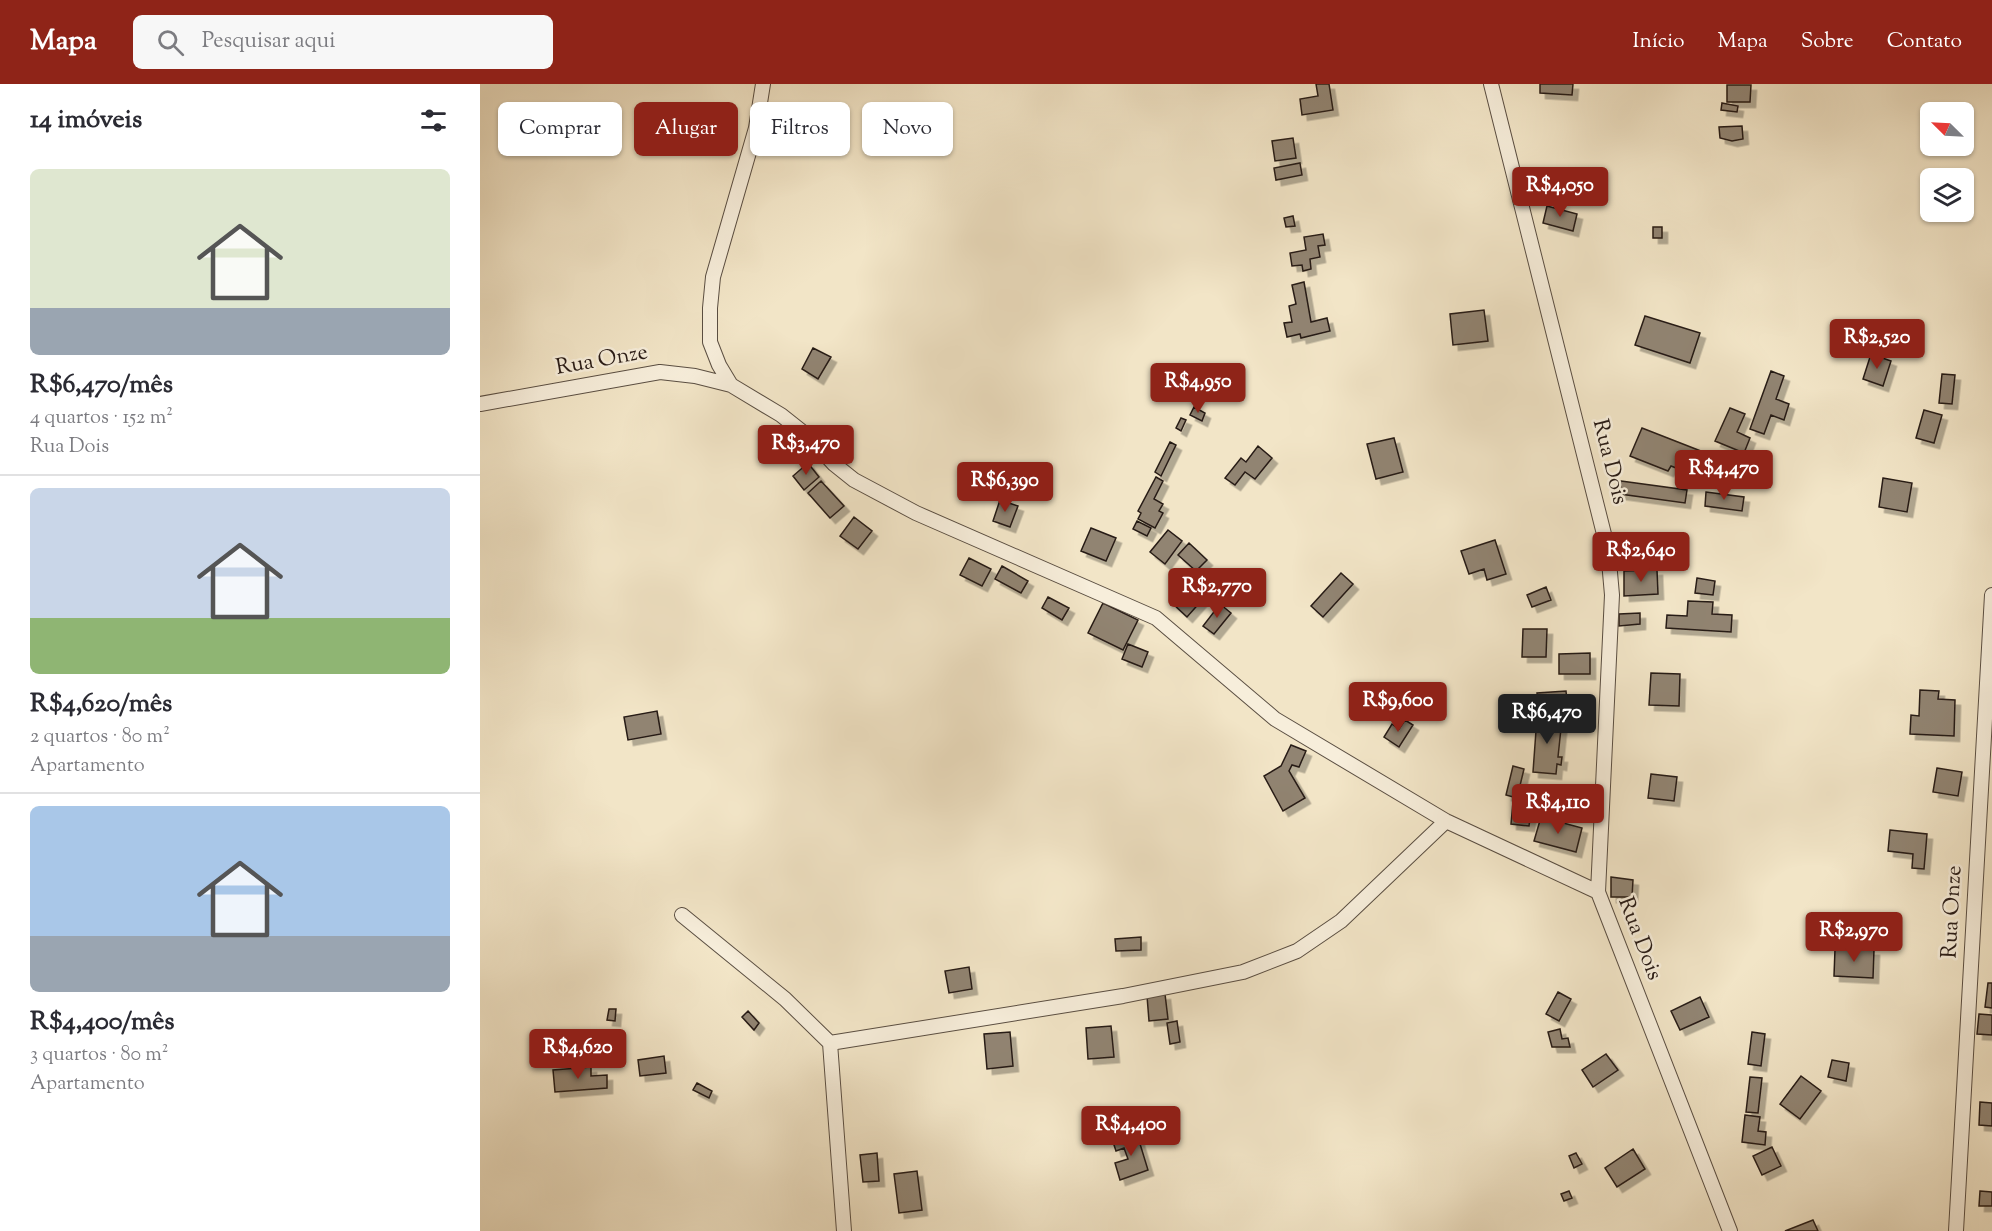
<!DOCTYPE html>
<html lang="pt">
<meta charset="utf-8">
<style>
:root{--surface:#fff;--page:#f7f7f7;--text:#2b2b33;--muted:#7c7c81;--line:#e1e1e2;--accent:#8f2418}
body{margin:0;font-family:"Sorts Mill Goudy",serif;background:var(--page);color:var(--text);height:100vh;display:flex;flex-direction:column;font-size:22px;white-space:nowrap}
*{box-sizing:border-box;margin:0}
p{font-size:20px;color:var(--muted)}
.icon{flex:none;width:33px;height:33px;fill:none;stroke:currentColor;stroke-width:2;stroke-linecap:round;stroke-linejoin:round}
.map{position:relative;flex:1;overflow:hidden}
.sheet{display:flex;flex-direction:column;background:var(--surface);width:480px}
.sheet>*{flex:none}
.hud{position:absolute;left:18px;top:18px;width:570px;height:54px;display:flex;gap:12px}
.needle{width:39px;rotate:294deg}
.buttons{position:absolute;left:1440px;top:18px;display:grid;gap:12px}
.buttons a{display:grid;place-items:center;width:54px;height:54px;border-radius:9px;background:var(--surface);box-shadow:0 2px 4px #0004;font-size:30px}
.price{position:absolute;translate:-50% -51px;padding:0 14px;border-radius:6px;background:var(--accent);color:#fff;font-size:20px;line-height:39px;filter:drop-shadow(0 2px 3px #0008)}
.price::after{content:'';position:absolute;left:50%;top:36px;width:18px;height:14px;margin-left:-9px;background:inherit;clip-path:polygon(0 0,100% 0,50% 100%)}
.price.selected{background:#222;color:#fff}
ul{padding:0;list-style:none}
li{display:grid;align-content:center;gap:12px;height:318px;padding:0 30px}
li+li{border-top:2px solid var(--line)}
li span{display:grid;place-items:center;height:186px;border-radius:9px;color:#555}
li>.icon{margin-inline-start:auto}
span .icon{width:108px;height:108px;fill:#fffc;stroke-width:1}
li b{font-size:26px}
h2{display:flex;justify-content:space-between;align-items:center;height:72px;padding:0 30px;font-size:26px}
.chip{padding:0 21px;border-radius:9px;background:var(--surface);box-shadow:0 2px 4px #0004;font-size:21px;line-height:54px}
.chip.selected{background:var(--accent);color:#fff}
header{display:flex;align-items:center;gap:36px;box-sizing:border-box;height:84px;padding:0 30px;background:var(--accent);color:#fff}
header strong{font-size:28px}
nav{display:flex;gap:33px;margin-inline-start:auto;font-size:21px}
.search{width:420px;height:54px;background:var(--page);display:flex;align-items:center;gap:15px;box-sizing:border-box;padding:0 21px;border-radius:9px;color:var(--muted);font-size:22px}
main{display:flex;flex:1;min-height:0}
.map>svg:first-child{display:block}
</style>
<header>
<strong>Mapa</strong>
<div class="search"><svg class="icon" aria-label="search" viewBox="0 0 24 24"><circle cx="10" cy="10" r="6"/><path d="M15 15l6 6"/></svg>Pesquisar aqui</div>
<nav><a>Início</a><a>Mapa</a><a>Sobre</a><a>Contato</a></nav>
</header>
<main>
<section class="sheet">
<h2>14 imóveis<svg class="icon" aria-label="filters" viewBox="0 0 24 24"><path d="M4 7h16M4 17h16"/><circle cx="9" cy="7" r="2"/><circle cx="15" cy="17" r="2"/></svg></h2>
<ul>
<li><span style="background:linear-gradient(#dfe7d0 75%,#9aa5b1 0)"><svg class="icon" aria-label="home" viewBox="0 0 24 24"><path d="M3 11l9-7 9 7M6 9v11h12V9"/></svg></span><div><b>R$6,470/mês</b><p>4 quartos · 152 m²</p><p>Rua Dois</p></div></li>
<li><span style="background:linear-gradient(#c9d6e8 70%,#8fb573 0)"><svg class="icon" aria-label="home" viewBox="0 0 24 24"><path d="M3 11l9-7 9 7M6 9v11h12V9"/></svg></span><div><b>R$4,620/mês</b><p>2 quartos · 80 m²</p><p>Apartamento</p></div></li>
<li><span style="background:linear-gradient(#a9c7e8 70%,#9aa5b1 0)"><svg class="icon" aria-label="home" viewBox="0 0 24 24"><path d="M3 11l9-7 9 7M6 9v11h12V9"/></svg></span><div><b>R$4,400/mês</b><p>3 quartos · 80 m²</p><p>Apartamento</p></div></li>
</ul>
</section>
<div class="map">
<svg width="1512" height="1147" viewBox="0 0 1512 1147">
<defs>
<filter id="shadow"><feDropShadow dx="5.5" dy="5.5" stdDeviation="0" flood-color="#0004"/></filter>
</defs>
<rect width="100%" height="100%" fill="#f2e5c7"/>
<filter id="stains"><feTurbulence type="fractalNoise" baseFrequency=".00333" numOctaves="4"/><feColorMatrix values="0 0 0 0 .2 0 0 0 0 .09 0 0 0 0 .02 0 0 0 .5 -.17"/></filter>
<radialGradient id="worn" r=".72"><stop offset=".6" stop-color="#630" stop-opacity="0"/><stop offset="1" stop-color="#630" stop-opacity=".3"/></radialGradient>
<!-- building -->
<path fill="#918472" stroke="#281b16" stroke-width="1.5" filter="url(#shadow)" d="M836,0H849L853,26L822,31L820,15L838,12Z
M1060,0H1093L1092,11L1060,9Z
M1247,1H1271L1270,18H1247Z
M1242,19L1258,22L1257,28L1241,26Z
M1262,42L1263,55L1252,57L1240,54L1239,43Z
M813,54L816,74L795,77L792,57Z
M820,79L822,91L796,96L794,84Z
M1067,122L1097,130L1093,147L1063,139Z
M813,132L815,142L806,143L804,134Z
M1173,143H1182V154H1173Z
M843,150L845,161L838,162L840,173L830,175L831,185L823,187L822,181L812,182L810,169L826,166L824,153Z
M824,198L831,238L847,234L850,247L821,254L820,250L807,253L804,239L812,238L809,222L816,220L812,201Z
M1004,226L1008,257L973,261L970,230Z
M1165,232L1220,249L1210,279L1155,261Z
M333,264L351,273L338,295L322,285Z
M1391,270L1411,277L1403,302L1383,295Z
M1291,287L1304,292L1296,315L1309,320L1304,336L1291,331L1284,350L1270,345Z
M1462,290L1475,291L1472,320L1459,319Z
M714,323L725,329L722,337L710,331Z
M1250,324L1265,330L1257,348L1270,354L1264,369L1235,357Z
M1444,326L1462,331L1454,359L1436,354Z
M701,334L706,336L701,347L696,344Z
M1162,344L1231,371L1222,394L1191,382L1188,387L1150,372Z
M914,354L923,388L896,395L887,360Z
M690,358L696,361L681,392L675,388Z
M778,362L792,374L775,395L765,388L755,401L745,394L761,374L766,378Z
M328,379L339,393L324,406L313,392Z
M676,393L683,397L674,415L683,420L679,427L683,429L675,444L658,435L661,429L658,427Z
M1403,394L1432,399L1427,428L1399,423Z
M341,397L364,422L350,434L328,409Z
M1141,397L1207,406L1205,419L1140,410Z
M1226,408L1264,413L1262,427L1225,422Z
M520,416L538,422L530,443L513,437Z
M374,433L392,447L378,465L360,452Z
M657,437L671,444L667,452L653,445Z
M611,444L636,454L626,477L601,467Z
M688,446L702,457L685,480L670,468Z
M1015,456L1026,490L1007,496L1004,485L989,490L981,467Z
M709,459L727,476L716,487L698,471Z
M489,474L511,485L502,502L480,491Z
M522,482L548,497L541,509L515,495Z
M1177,486L1178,510L1144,512V487Z
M861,489L873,500L843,533L831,522Z
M714,494L730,507L707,533L692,519Z
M1217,494L1235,497L1233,511L1215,509Z
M1066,503L1071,516L1052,523L1047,511Z
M568,513L589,524L582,536L562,524Z
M1208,517L1233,518L1232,530L1252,531L1251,548L1186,544L1187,531L1207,532Z
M623,519L658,536L643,566L608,549Z
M740,520L751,529L734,550L723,542Z
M1160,529V540L1139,542V530Z
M1043,545H1067L1066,573H1042Z
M648,560L668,568L662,583L642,575Z
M1110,569V590H1079V570Z
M1171,589L1200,590L1199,622L1169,621Z
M921,601L932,608L922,624L911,617Z
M1440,606L1459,607L1458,615L1475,616L1474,652L1430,650L1431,631L1439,632Z
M1086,607L1088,627L1059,630L1057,609Z
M177,627L181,650L148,656L144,633Z
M1057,633L1082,635L1078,673H1082L1081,681L1077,680L1076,690L1053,688Z
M925,636L933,641L919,663L904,653L912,640L919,645Z
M811,661L826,667L819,683L812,681L809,687L825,714L803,727L784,692L801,682Z
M1033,682L1044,685L1037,714L1026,711Z
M1457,684L1482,688L1478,712L1453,708Z
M1171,690L1197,693L1194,717L1168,714Z
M1073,705L1090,709L1088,717L1084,716L1080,733L1066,729Z
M1033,718L1052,720L1049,742L1031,740Z
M1061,733L1102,744L1096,768L1054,757Z
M1410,746L1447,750L1444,785L1432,784L1433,770L1408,767Z
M1131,793L1153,796L1152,813H1131Z
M661,853V866L636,867L635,855Z
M1355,865L1394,866L1393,894L1354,892Z
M489,883L492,905L469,909L465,887Z
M1508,899H1512V924L1505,923Z
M1078,908L1091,915L1079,937L1066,930Z
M685,910L688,935L669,937L667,912Z
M1220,913L1229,933L1200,946L1191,927Z
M129,925H136L135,937L127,936Z
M268,927L279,939L274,946L262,933Z
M1499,930L1512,931V951L1497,950Z
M697,937L700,958L690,960L687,939Z
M631,942L634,973L608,975L606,944Z
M1080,945L1082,955L1088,954L1090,963H1072L1068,948Z
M530,948L533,982L507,985L504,950Z
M1272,948L1285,950L1281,982L1268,980Z
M1126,970L1138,986L1113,1003L1102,986Z
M184,972L186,989L160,992L158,976Z
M1352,976L1369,979L1366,997L1348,993Z
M111,983V992L127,991V1004L75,1008L73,986Z
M1321,992L1341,1007L1320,1035L1300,1020Z
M1270,993L1282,994L1278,1029L1266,1028Z
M217,999L232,1007L229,1014L213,1006Z
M1500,1018L1512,1019V1042L1499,1041Z
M1265,1031L1280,1033L1278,1047L1286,1048L1285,1061L1262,1058Z
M657,1050L668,1086L640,1096L635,1079L648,1075L644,1064L636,1067L633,1058Z
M1292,1063L1301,1082L1282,1091L1273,1072Z
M1153,1065L1165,1085L1137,1103L1125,1084Z
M397,1069L399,1097L383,1098L380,1071Z
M1096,1069L1102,1080L1094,1084L1089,1072Z
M437,1087L442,1126L419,1129L414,1090Z
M1089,1107L1092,1114L1084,1117L1081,1110Z
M1500,1107L1512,1108V1122H1499Z
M1333,1136L1338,1147H1305Z"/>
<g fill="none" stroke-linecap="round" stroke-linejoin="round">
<!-- minor casing -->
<g stroke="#5a4e42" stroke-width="16">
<path id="minor" d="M283,0L276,44L233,193L230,224V258L239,281L251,301L301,331L330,354L354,380L374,396L436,429L676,534L795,635L966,737L1118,808
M1011,0L1128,466L1132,511L1118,808L1250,1147
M0,320L180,288L215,292L251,301
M202,831L305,915L350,959L364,1147
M350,959L643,912L763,888L817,867L861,837L966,737
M1476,1147L1512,511"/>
</g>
<!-- minor -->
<use href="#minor" stroke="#f7eedb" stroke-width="14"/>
</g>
<g text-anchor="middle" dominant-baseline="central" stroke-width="5" stroke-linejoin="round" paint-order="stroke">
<!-- street labels -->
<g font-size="22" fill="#281b16" stroke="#f7eedb">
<text transform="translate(122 277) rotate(-10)">Rua Onze</text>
<text transform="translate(1129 378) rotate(76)">Rua Dois</text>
<text transform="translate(1473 828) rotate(-87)">Rua Onze</text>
<text transform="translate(1159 855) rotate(69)">Rua Dois</text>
</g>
</g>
<rect width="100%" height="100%" filter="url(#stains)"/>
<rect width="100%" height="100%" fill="url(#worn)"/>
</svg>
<div class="buttons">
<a><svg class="needle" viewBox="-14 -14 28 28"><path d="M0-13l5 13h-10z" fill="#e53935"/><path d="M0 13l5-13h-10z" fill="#7c7c81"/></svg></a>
<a><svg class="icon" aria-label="layers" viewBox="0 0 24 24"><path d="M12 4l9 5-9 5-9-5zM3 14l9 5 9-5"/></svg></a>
</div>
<b class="price" style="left:1080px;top:134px">R$4,050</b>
<b class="price" style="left:1397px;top:286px">R$2,520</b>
<b class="price" style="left:718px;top:330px">R$4,950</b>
<b class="price" style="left:326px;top:392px">R$3,470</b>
<b class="price" style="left:1244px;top:417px">R$4,470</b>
<b class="price" style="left:525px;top:429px">R$6,390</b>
<b class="price" style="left:1161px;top:499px">R$2,640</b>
<b class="price" style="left:737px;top:535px">R$2,770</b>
<b class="price" style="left:918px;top:649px">R$9,600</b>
<b class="price selected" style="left:1067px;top:661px">R$6,470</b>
<b class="price" style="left:1078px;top:751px">R$4,110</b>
<b class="price" style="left:1374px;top:879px">R$2,970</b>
<b class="price" style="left:98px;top:996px">R$4,620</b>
<b class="price" style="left:651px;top:1073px">R$4,400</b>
<div class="hud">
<a class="chip">Comprar</a>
<a class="chip selected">Alugar</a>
<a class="chip">Filtros</a>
<a class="chip">Novo</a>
</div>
</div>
</main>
